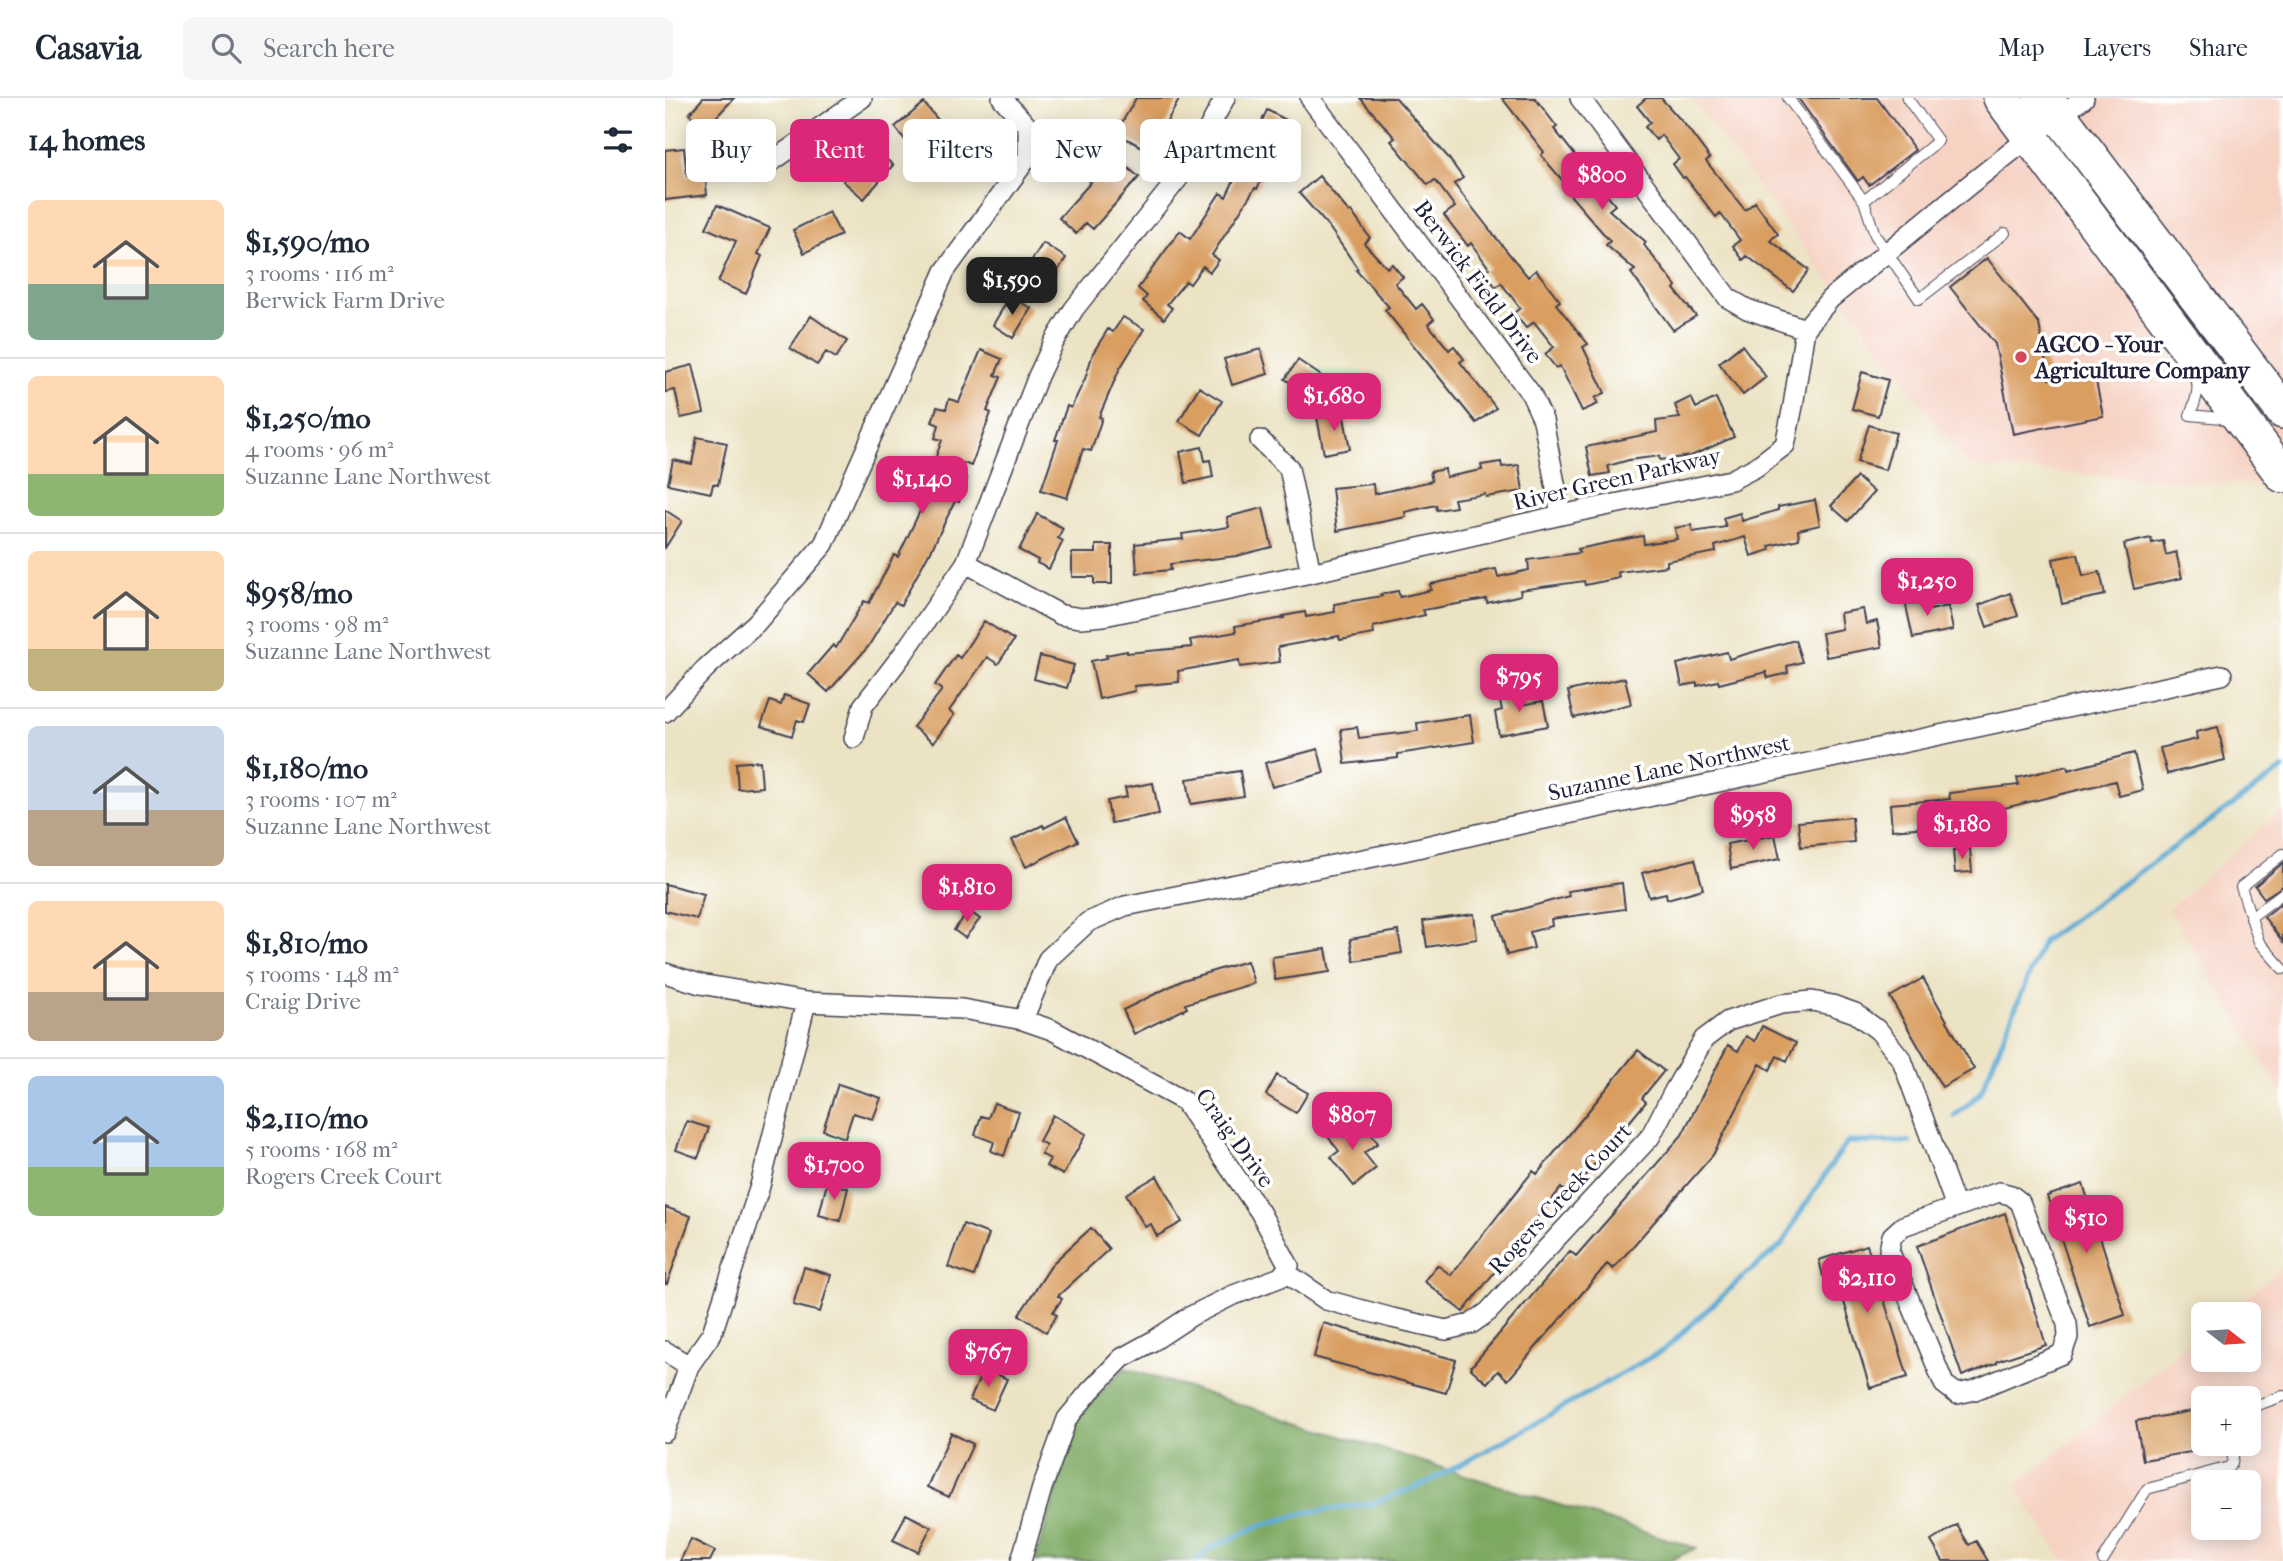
<!DOCTYPE html>
<meta charset="utf-8">
<style>
:root{--surface:#fff;--page:#f6f6f7;--text:#1f2937;--muted:#747a83;--line:#e0e1e3;--accent:#db2777}
body{margin:0;font-family:"IM FELL French Canon",serif;background:var(--page);color:var(--text);height:100vh;display:flex;flex-direction:column;font-size:26px;white-space:nowrap}
*{box-sizing:border-box;margin:0}
p{font-size:23px;color:var(--muted)}
.icon{flex:none;width:38px;height:38px;fill:none;stroke:currentColor;stroke-width:2;stroke-linecap:round;stroke-linejoin:round}
.map{position:relative;flex:1;overflow:hidden}
.side{display:flex;flex-direction:column;background:var(--surface);width:665px}
.side>*{flex:none}
.banner{position:absolute;left:21px;top:21px;width:665px;height:63px;display:flex;gap:14px}
.needle{width:46px;rotate:107deg}
.fabs{position:absolute;left:1526px;top:1204px;display:grid;gap:14px}
.fabs a{display:grid;place-items:center;width:70px;height:70px;border-radius:10px;background:var(--surface);box-shadow:0 4px 18px #0003;font-size:35px}
.price{position:absolute;translate:-50% -60px;padding:0 16px;border-radius:14px;background:var(--accent);color:#fff;font-size:23px;line-height:46px;filter:drop-shadow(0 2px 4px #0008)}
.price::after{content:'';position:absolute;left:50%;top:42px;width:21px;height:16px;margin-left:-10px;background:inherit;clip-path:polygon(0 0,100% 0,50% 100%)}
.price.current{background:#222;color:#fff}
ul{padding:0;list-style:none}
li{display:flex;align-items:center;gap:21px;height:175px;padding:0 28px}
li+li{border-top:2px solid var(--line)}
li span{display:grid;place-items:center;flex:none;width:196px;height:140px;border-radius:10px;color:#555}
li>.icon{margin-inline-start:auto}
span .icon{width:84px;height:84px;fill:#fffc;stroke-width:1}
li b{font-size:30px}
h2{display:flex;justify-content:space-between;align-items:center;height:84px;padding:0 28px;font-size:30px}
.pill{padding:0 24px;border-radius:10px;background:var(--surface);box-shadow:0 4px 18px #0003;font-size:24px;line-height:63px}
.pill.current{background:var(--accent);color:#fff}
header{display:flex;align-items:center;gap:42px;box-sizing:border-box;height:98px;padding:0 35px;background:var(--surface);border-bottom:2px solid var(--line)}
header strong{font-size:33px}
nav{display:flex;gap:38px;margin-inline-start:auto;font-size:24px}
.search{width:490px;height:63px;background:var(--page);display:flex;align-items:center;gap:18px;box-sizing:border-box;padding:0 24px;border-radius:10px;color:var(--muted);font-size:26px}
main{display:flex;flex:1;min-height:0}
.map>svg:first-child{display:block}
</style>
<header>
<strong>Casavia</strong>
<div class="search"><svg class="icon" aria-label="search" viewBox="0 0 24 24"><circle cx="10" cy="10" r="6"/><path d="M15 15l6 6"/></svg>Search here</div>
<nav><a>Map</a><a>Layers</a><a>Share</a></nav>
</header>
<main>
<section class="side">
<h2>14 homes<svg class="icon" aria-label="filters" viewBox="0 0 24 24"><path d="M4 7h16M4 17h16"/><circle cx="9" cy="7" r="2"/><circle cx="15" cy="17" r="2"/></svg></h2>
<ul>
<li><span style="background:linear-gradient(#ffd9b3 60%,#7fa58c 0)"><svg class="icon" aria-label="home" viewBox="0 0 24 24"><path d="M3 11l9-7 9 7M6 9v11h12V9"/></svg></span><div><b>$1,590/mo</b><p>3 rooms · 116 m²</p><p>Berwick Farm Drive</p></div></li>
<li><span style="background:linear-gradient(#ffd9b3 70%,#8fb573 0)"><svg class="icon" aria-label="home" viewBox="0 0 24 24"><path d="M3 11l9-7 9 7M6 9v11h12V9"/></svg></span><div><b>$1,250/mo</b><p>4 rooms · 96 m²</p><p>Suzanne Lane Northwest</p></div></li>
<li><span style="background:linear-gradient(#ffd9b3 70%,#c2b280 0)"><svg class="icon" aria-label="home" viewBox="0 0 24 24"><path d="M3 11l9-7 9 7M6 9v11h12V9"/></svg></span><div><b>$958/mo</b><p>3 rooms · 98 m²</p><p>Suzanne Lane Northwest</p></div></li>
<li><span style="background:linear-gradient(#c9d6e8 60%,#b9a48a 0)"><svg class="icon" aria-label="home" viewBox="0 0 24 24"><path d="M3 11l9-7 9 7M6 9v11h12V9"/></svg></span><div><b>$1,180/mo</b><p>3 rooms · 107 m²</p><p>Suzanne Lane Northwest</p></div></li>
<li><span style="background:linear-gradient(#ffd9b3 65%,#b9a48a 0)"><svg class="icon" aria-label="home" viewBox="0 0 24 24"><path d="M3 11l9-7 9 7M6 9v11h12V9"/></svg></span><div><b>$1,810/mo</b><p>5 rooms · 148 m²</p><p>Craig Drive</p></div></li>
<li><span style="background:linear-gradient(#a9c7e8 65%,#8fb573 0)"><svg class="icon" aria-label="home" viewBox="0 0 24 24"><path d="M3 11l9-7 9 7M6 9v11h12V9"/></svg></span><div><b>$2,110/mo</b><p>5 rooms · 168 m²</p><p>Rogers Creek Court</p></div></li>
</ul>
</section>
<div class="map">
<svg width="1618" height="1463" viewBox="0 0 1618 1463">
<rect width="100%" height="100%" fill="#fff"/>
<filter id="ink" filterUnits="userSpaceOnUse"><feTurbulence type="fractalNoise" baseFrequency=".0143" numOctaves="2"/><feDisplacementMap in="SourceGraphic" scale="14" xChannelSelector="R" yChannelSelector="G"/><feConvolveMatrix kernelMatrix="1 2 1 2 8 2 1 2 1" color-interpolation-filters="sRGB"/></filter>
<filter id="wash" filterUnits="userSpaceOnUse"><feTurbulence type="fractalNoise" baseFrequency=".00686" numOctaves="4" result="noise"/><feDisplacementMap in="SourceGraphic" scale="28" xChannelSelector="R" yChannelSelector="G"/><feGaussianBlur stdDeviation="1.57" result="paint"/><feColorMatrix in="noise" values="0 0 0 0 0 0 0 0 0 0 0 0 0 0 0 0 0 1.4 0 .05"/><feComposite in="paint" operator="in"/></filter>
<g filter="url(#wash)">
<rect width="100%" height="100%" fill="#ece3c4"/>
<!-- built -->
<path fill="#f6d2c3" fill-rule="evenodd" d="M1026,0H1618V389L1304,369Z
M1618,711V996L1504,811Z
M1618,1169V1463H1398L1351,1388L1538,1234V1262H1584V1216H1560ZM1538,1300H1584V1346H1538ZM1538,1384H1584V1430H1538Z"/>
<!-- forest -->
<path fill="#7ca861" stroke="#4f654e" stroke-width="2" d="M460,1270L1031,1450L1004,1463H370L414,1319Z"/>
<g fill="none" stroke-linecap="round" stroke-linejoin="round">
<!-- stream -->
<path stroke="#59a9d3" stroke-width="5" d="M1289,1018L1315,996L1378,843L1618,671
M531,1463L546,1450L594,1428L644,1414L709,1405L761,1385L826,1350L1000,1251L1081,1176L1117,1147L1136,1113L1182,1044H1245"/>
</g>
<g id="blocks">
<!-- building -->
<path fill="#d99e61" d="M38,0H69L40,31L24,16Z
M471,0H515L494,38L500,42L491,57L451,35Z
M695,0H731L782,58L798,80L789,86L832,141L863,179L871,172L895,203L891,206L923,246L918,249L940,295L930,300L933,306L917,313L895,268L891,270L880,256L889,249L869,224L861,230L849,215L855,210L836,185L831,189L819,174L824,170L806,145L803,148L779,117L790,109L770,82L763,87L726,43L730,40Z
M837,0H870L892,29L889,31L950,107L944,112L981,144L979,147L1011,188L1009,191L1031,218L1008,232L966,175L970,172L941,147L945,143L905,97L908,95L876,57L879,54Z
M981,0H996L1021,28L1045,60L1041,63L1080,112L1090,104L1113,136L1105,142L1144,172L1128,193L1082,158L1078,162L1068,148L1075,142L1055,115L1051,119L1020,79L1018,80L1008,66L1014,61L996,37L991,42L980,29L985,24L972,8Z
M1133,0H1212L1250,52L1204,87L1198,79L1193,83Z
M259,5L278,28L248,52L230,29Z
M602,12L625,24L592,91L590,90L547,157L554,162L545,174L538,168L525,186L521,183L502,206L507,210L499,221L478,203L482,198L473,190L515,133L525,141L555,95L561,99Z
M437,48L474,79L428,131L421,125L411,136L394,120L426,84L415,75Z
M207,49L228,67L199,101L178,83Z
M19,50L22,78L40,76L42,97L0,102V52Z
M654,78L684,114L686,113L705,140L699,145L722,170L727,166L738,179L730,185L751,211L757,206L769,221L763,226L784,252L789,248L799,261L795,264L831,310L811,325L720,212L724,209L691,172L693,171L664,129L634,95Z
M52,107L105,130L93,156L97,158L81,196L53,184L71,143L41,130Z
M164,114L176,137L139,155L128,132Z
M378,145L401,160L382,189L359,174Z
M1322,160L1374,226L1384,281L1429,273L1438,318L1348,336L1330,246L1285,189Z
M345,198L366,210L348,240L328,227Z
M146,218L182,243L171,260L161,254L152,267L125,250Z
M458,219L479,231L454,272L434,319L437,320L426,353L418,351L402,400L376,392L393,342H390L402,308L406,310L420,281L428,255L443,231L448,234Z
M1077,247L1101,279L1078,297L1054,265Z
M596,251L603,276L567,287L559,261Z
M316,252L337,261L330,277L336,279L322,313L326,315L306,368L299,365L294,377L302,381L294,404L290,403L265,455H264L236,507L230,504L203,549L163,594L143,576L168,547L171,550L199,503L204,505L229,457L233,459L264,394L259,392L277,342L270,340L274,327L267,324L272,309L281,311L284,301L294,304Z
M633,262L665,284L647,309L633,299L637,293L620,281Z
M28,267L39,315L16,320L10,292L0,294V274Z
M1197,274L1223,282L1213,318L1187,311Z
M534,289L557,303L537,337L514,323Z
M1026,299L1031,310L1051,300L1069,339L1026,358L995,362L994,358L964,362L943,368L945,375L927,378L921,349L992,334L991,323L1015,320L1010,307Z
M678,314L685,351L659,356L652,319Z
M1204,327L1231,335L1220,372L1192,364Z
M32,339L62,345L53,387L48,386L46,395L3,386L8,362L27,366Z
M537,349L540,363L545,362L548,379L521,385L515,354Z
M836,364L837,369L854,367L858,393L821,399L820,396L789,401L791,409L772,412L771,407L740,414L741,419L672,433L667,390L708,386L709,396L767,383L765,374L780,371L781,379L817,372L816,367Z
M1192,379L1209,394L1183,423L1166,408Z
M1150,402L1155,427L1133,432L1134,441L1104,448L1105,452L1086,458L1080,439L1050,448L1051,454L1002,463V468L953,474L954,480L920,487L919,483L855,492L856,497L822,505L821,501L758,512L760,517L708,529L709,536L675,542L674,538L613,549L615,564L575,569L574,562L513,573L514,584L469,588L470,593L434,601L426,563L442,560L441,557L462,553V555L527,549L525,542L571,534L570,528L619,520L618,518L640,514L641,519L670,514L669,506L717,498L716,496L733,493L735,499L766,492L765,486L816,476L815,474L831,471L833,479L864,472L863,462L914,455L913,451L966,440L978,438L979,446L1012,441L1010,430L1026,427L1028,434L1061,429L1058,420L1075,415L1077,423L1113,412V409Z
M598,410L607,449L571,458L505,466L506,472L472,475L470,446L518,441L517,436L564,429L562,419Z
M0,412L17,423L0,450Z
M372,416L398,430L393,440L398,443L384,471L372,465L373,462L354,452Z
M1486,440L1487,445L1498,443L1501,457L1511,454L1517,480L1469,491L1459,446Z
M431,447H447V486H429V479H407V455H431Z
M1413,456L1418,478L1435,474L1440,497L1397,506L1388,461Z
M1345,495L1353,518L1322,529L1314,507Z
M1262,499L1265,512L1283,508L1288,532L1248,540L1240,503Z
M1198,511L1201,526L1212,523L1217,549L1161,559L1157,535L1177,531L1175,515Z
M319,523L349,542L333,566L322,559L284,613L289,617L268,645L248,629L277,592L270,587L291,557L295,560Z
M1130,542L1137,564L1122,568L1123,575L1103,580L1101,574L1054,586L1053,583L1032,588V585L1017,588L1012,566L1062,554L1064,561Z
M375,558L409,567L402,590L369,581Z
M960,580L966,606L909,620L903,593Z
M854,591L856,607L878,603L883,628L834,637L830,614L837,612L833,595Z
M119,597L145,606L139,624L132,622L127,638L96,628L105,603L116,607Z
M805,617L809,644L733,656V660L680,666L676,631L692,629L694,640L753,633L752,625Z
M1553,629L1560,662L1502,676L1495,650L1532,641L1531,634Z
M653,651L659,675L607,689L600,665Z
M1469,655L1478,692L1454,698L1450,683L1335,711V715L1262,723V729L1227,732L1225,706L1285,701L1284,695L1354,687L1352,680L1402,668L1403,672Z
M95,663L97,689L73,691L71,665Z
M575,673L579,698L526,706L522,681Z
M488,685L494,716L446,725L442,703L462,699L460,690Z
M401,719L413,743L361,769L347,742L378,727L379,730Z
M1187,719L1189,744L1136,749L1133,724Z
M1110,737L1115,761L1066,771L1062,746Z
M1305,751L1307,774L1290,775L1288,752Z
M1030,761L1038,791L1002,801L1001,795L984,799L977,775Z
M1618,765V788L1599,800L1590,788Z
M957,785L960,811L886,821L887,828L865,834L869,850L842,857L831,818L904,798L903,793Z
M0,786L39,796L32,821L0,813Z
M1618,804V844L1599,819Z
M304,813L315,821L300,840L289,832Z
M809,816L812,841L762,849L758,823Z
M733,833L737,855L689,863L685,841Z
M661,851L665,874L610,882L607,859Z
M582,863L589,885L520,906L522,910L469,936L458,912L518,882Z
M1258,880L1309,971L1277,989L1225,899Z
M1097,928L1131,945L1122,963L1112,958L1105,972L1095,966L1048,1057L948,1171L942,1166L843,1282L833,1273L822,1285L805,1270L905,1153L911,1158L1017,1037L1063,947L1073,953L1081,938L1090,943Z
M973,952L999,973L977,1000L981,1004L904,1097L896,1090L798,1214L759,1183L772,1167L786,1177L868,1073L872,1076Z
M612,977L643,995L631,1015L601,997Z
M173,986L216,1000L208,1021L188,1015L180,1040L158,1032Z
M329,1005L354,1014L339,1058L326,1053L329,1044L310,1037L316,1018L323,1020Z
M388,1017L421,1036L398,1077L381,1068L385,1061L376,1056L381,1047L374,1043Z
M676,1021L692,1041L703,1032L713,1045L699,1055L711,1070L689,1088L666,1059L674,1053L660,1035Z
M22,1023L44,1030L33,1060L11,1052Z
M492,1078L517,1124L492,1138L486,1126L480,1129L461,1096Z
M162,1085L183,1090L175,1123L154,1117Z
M1418,1086L1460,1217L1425,1229L1382,1098Z
M0,1109L26,1118L2,1186H0Z
M1340,1115L1381,1247L1332,1263V1265L1297,1278L1252,1148Z
M298,1126L324,1136L309,1178L283,1169Z
M426,1130L444,1151L393,1198L397,1201L388,1214L392,1217L381,1234L354,1217L388,1165Z
M1202,1147L1243,1279L1205,1290L1170,1174L1158,1178L1154,1162Z
M139,1169L166,1177L155,1214L128,1207Z
M658,1225L791,1262L781,1295L649,1259Z
M319,1270L342,1281L328,1312L305,1302Z
M1538,1311V1352L1478,1362L1471,1323Z
M286,1335L308,1346L284,1399L262,1389Z
M241,1416L266,1429L253,1454L228,1442Z
M1292,1427L1304,1447L1311,1443L1323,1463H1278L1266,1443Z
M26,1441L50,1453L45,1463H15Z"/>
</g>
</g>
<g filter="url(#ink)">
<use href="#blocks" fill-opacity="0" stroke="#403f50" stroke-width="2"/>
<g fill="none" stroke-linecap="round" stroke-linejoin="round">
<!-- lane casing -->
<g stroke="#403f50" stroke-width="12">
<path id="lane" d="M1123,0L1199,103
M1242,0L1273,43L1199,103L1210,137L1254,201L1340,135
M1531,279C1535,292 1530,305 1525,317L1556,320L1563,324
M1618,756L1576,789L1594,844L1618,871
M1586,819L1618,795
M1584,1310L1618,1298
M1438,1462L1482,1391L1564,1369L1567,1365L1570,1346"/>
</g>
<!-- street casing -->
<g stroke="#403f50" stroke-width="22">
<path id="street" d="M645,0L866,296L878,322L896,417
M915,0L1063,200L1082,211L1140,231
M106,64L197,0
M595,342L624,370L646,475
M301,465L396,517L416,520L439,518L646,475L896,417L1066,382L1091,369L1120,347L1128,308L1140,231L1165,201L1304,87L1365,39L1419,0
M0,614L41,570L91,525L159,446L280,173L363,59V29L337,0
M189,640L198,608L238,556L301,465L373,278L389,244L409,211L523,68L560,0
M0,875L35,886L141,904L297,911L358,922L387,932L519,1003L595,1114L624,1168L616,1179L566,1198L526,1218L488,1243L457,1260L425,1293L402,1321L377,1390L356,1463
M358,922L383,861L423,824L460,808L739,753L865,724L1557,577
M1334,1094L1346,1097L1355,1104L1402,1226L1403,1239L1397,1256L1310,1292L1292,1296L1279,1286L1224,1152L1227,1138L1238,1128Z
M620,1174L661,1202L727,1220L781,1232L806,1226L823,1214L985,1039L1009,993L1039,941L1063,923L1116,906L1147,903L1167,907L1190,915L1214,933L1237,962L1291,1109
M0,1253L24,1268
M0,1334L24,1268L47,1235L95,1088L141,904"/>
</g>
<!-- highway casing -->
<g stroke="#403f50" stroke-width="38">
<path id="highway" d="M1336,0L1618,377
M1376,0L1394,17L1618,313"/>
</g>
<!-- lane -->
<use href="#lane" stroke="#fff" stroke-width="10"/>
<!-- street -->
<use href="#street" stroke="#fff" stroke-width="19"/>
<!-- highway -->
<use href="#highway" stroke="#fff" stroke-width="35"/>
</g>
</g>
<!-- markers -->
<circle fill="#d1495b" stroke="#fff" stroke-width="2.5" cx="1356" cy="259" r="7"/>
<g text-anchor="middle" dominant-baseline="central" stroke-width="7" stroke-linejoin="round" paint-order="stroke">
<!-- street labels -->
<g font-size="23" fill="#22223b" stroke="#fff">
<text transform="translate(813 184) rotate(53)">Berwick Field Drive</text>
<text transform="translate(952 381) rotate(-13)">River Green Parkway</text>
<text transform="translate(1004 670) rotate(-12)">Suzanne Lane Northwest</text>
<text transform="translate(570 1040) rotate(54)">Craig Drive</text>
<text transform="translate(895 1101) rotate(-47)">Rogers Creek Court</text>
</g>
<!-- poi labels -->
<g font-size="23" font-weight="bold" fill="#22223b" stroke="#fff" text-anchor="start">
<text x="1370" y="246">AGCO - Your<tspan x="1370" dy="26">Agriculture Company</tspan></text>
</g>
</g>
</svg>
<div class="fabs">
<a><svg class="needle" viewBox="-14 -14 28 28"><path d="M0-13l5 13h-10z" fill="#e53935"/><path d="M0 13l5-13h-10z" fill="#747a83"/></svg></a>
<a>+</a>
<a>−</a>
</div>
<b class="price" style="left:937px;top:114px">$800</b>
<b class="price current" style="left:347px;top:219px">$1,590</b>
<b class="price" style="left:669px;top:335px">$1,680</b>
<b class="price" style="left:257px;top:418px">$1,140</b>
<b class="price" style="left:1262px;top:520px">$1,250</b>
<b class="price" style="left:854px;top:616px">$795</b>
<b class="price" style="left:1088px;top:754px">$958</b>
<b class="price" style="left:1297px;top:763px">$1,180</b>
<b class="price" style="left:302px;top:826px">$1,810</b>
<b class="price" style="left:687px;top:1054px">$807</b>
<b class="price" style="left:169px;top:1104px">$1,700</b>
<b class="price" style="left:1421px;top:1157px">$510</b>
<b class="price" style="left:1202px;top:1217px">$2,110</b>
<b class="price" style="left:323px;top:1291px">$767</b>
<div class="banner">
<a class="pill">Buy</a>
<a class="pill current">Rent</a>
<a class="pill">Filters</a>
<a class="pill">New</a>
<a class="pill">Apartment</a>
</div>
</div>
</main>
